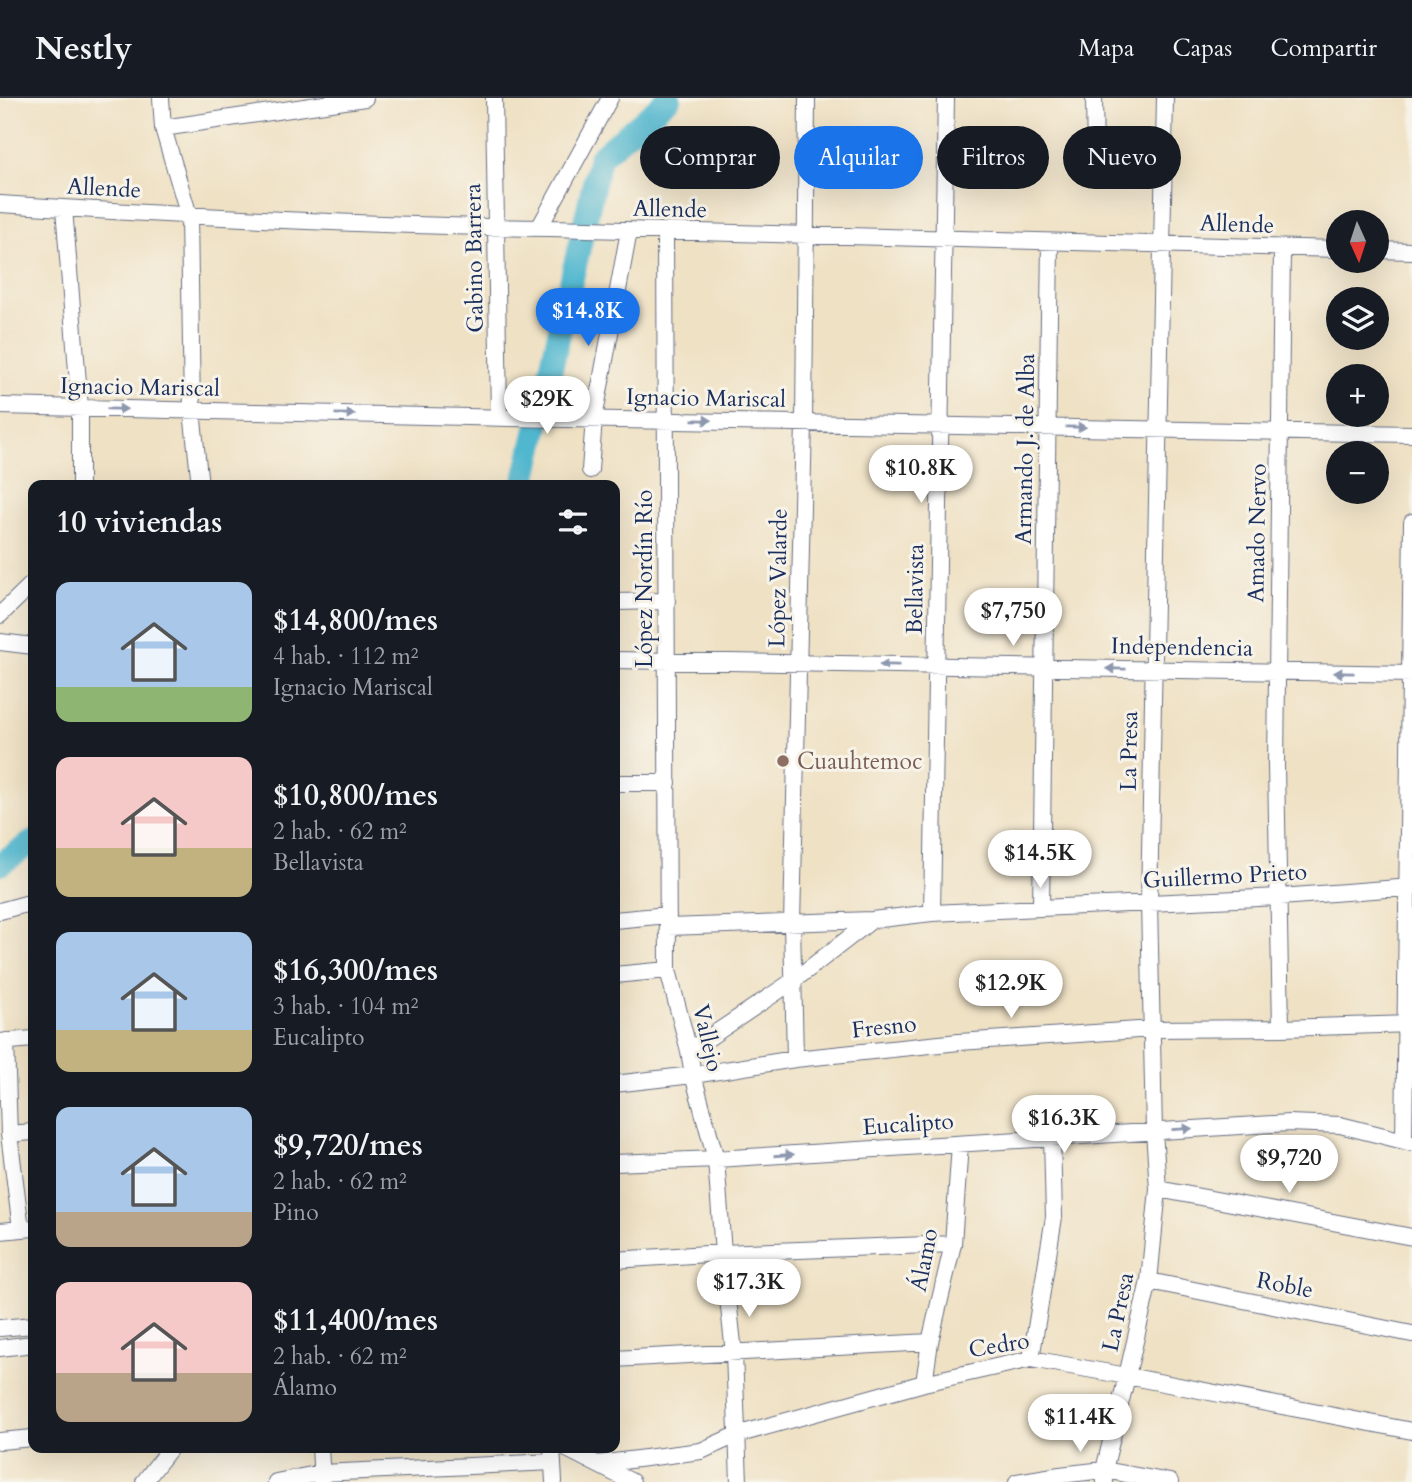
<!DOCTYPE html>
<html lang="es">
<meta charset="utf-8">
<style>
:root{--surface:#171b24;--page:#20242c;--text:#f1f3f6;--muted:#9ea1a6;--line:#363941;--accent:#1a73e8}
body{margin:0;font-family:Cardo,serif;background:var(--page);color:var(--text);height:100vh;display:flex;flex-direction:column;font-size:26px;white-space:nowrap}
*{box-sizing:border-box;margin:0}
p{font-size:23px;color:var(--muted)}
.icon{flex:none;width:38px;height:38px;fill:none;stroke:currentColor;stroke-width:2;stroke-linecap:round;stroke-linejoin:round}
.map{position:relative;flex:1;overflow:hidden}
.panel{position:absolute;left:28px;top:382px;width:592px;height:973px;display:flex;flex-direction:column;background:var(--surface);border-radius:14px;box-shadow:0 7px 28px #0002}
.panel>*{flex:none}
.guide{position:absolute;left:640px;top:28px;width:665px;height:63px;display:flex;gap:14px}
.needle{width:46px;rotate:177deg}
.fabs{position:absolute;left:1326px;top:112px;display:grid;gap:14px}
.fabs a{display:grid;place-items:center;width:63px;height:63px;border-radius:50%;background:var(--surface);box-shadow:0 7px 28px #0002;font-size:35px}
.price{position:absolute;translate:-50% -60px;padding:0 16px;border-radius:24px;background:#fff;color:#222;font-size:23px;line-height:46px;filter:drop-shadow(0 2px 4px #0008)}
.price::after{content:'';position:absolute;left:50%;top:42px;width:21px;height:16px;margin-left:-10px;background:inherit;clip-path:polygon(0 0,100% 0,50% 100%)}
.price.on{background:var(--accent);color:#fff}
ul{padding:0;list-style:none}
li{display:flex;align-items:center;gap:21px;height:175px;padding:0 28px}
li span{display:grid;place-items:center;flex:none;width:196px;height:140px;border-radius:14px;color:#555}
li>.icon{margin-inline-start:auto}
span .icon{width:84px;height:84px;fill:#fffc;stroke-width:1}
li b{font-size:30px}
h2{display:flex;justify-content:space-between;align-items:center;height:84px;padding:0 28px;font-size:30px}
.chip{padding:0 24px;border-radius:32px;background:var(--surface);box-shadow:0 7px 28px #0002;font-size:24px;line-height:63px}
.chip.on{background:var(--accent);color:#fff}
header{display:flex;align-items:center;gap:42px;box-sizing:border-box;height:98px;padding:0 35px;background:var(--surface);border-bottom:2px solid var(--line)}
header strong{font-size:33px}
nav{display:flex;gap:38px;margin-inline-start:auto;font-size:24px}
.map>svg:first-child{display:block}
</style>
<header>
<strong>Nestly</strong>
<nav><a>Mapa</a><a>Capas</a><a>Compartir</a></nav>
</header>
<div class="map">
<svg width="1412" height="1384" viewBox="0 0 1412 1384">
<rect width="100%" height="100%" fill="#f7f3e8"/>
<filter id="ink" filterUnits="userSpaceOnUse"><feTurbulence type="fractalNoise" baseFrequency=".0143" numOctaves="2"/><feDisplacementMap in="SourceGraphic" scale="14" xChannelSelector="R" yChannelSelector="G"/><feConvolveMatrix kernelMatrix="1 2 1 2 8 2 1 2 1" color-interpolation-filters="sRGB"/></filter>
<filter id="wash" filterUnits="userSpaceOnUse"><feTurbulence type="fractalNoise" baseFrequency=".00686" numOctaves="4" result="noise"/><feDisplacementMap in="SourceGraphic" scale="28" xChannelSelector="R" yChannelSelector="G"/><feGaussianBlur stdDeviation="1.57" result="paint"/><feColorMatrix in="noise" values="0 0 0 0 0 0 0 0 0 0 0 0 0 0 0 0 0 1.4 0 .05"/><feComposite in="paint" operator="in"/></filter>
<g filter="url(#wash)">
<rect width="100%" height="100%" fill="#efe1c4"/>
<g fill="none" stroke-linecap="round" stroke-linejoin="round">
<!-- river -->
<path stroke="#51b7cf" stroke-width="24" d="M524,387L600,59L669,0
M0,766L33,744"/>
</g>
</g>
<g filter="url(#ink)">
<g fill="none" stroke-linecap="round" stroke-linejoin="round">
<!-- minor casing -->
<g stroke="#656d82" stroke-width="18">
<path id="minor" d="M161,0L163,30L189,118L192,313L200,387
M494,0L499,319
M1094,0L1095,57
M163,30L365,0
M0,106C183,118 367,128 550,130L1339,151
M64,110L80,310V387
M539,130L610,0
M665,134L668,872L689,953L693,977L716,1061L723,1155L734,1255L739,1384
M1377,152L1412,153
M0,308L510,320L1412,336
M590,372L594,321L629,133
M614,504L667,503
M0,517L33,485
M0,544L33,548
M614,562L1412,576
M614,685H668
M1041,810L1050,144
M0,813L33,804
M932,815L946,0
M614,822L668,817
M668,829L872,822L932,815L1280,799L1412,789
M614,877L668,872
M1281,930L1276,668L1282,150
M6,943L9,1036L21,1131
M0,944L33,941
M689,953L793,883L872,822
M795,961L792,825L804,324L807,0
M614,986L693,977L795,961L959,944L1153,931L1281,930L1412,926
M9,1036L33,1034
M1404,1043L1412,424
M614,1065L716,1061L1289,1025L1340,1027L1412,1045
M1158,1091L1412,1139
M0,1133L33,1130
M614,1162L723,1155L953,1146
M1149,1183L1412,1236
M0,1230L33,1227
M0,1250L33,1246
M614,1261L930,1244
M1031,1261L1054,1119L1052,1039
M924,1285L930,1244L953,1146L960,1046
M0,1343L33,1340
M320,1349L322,1384
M552,1349L554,1384
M563,1349L632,1384
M598,1366L701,1353L736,1337L924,1285L1031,1261L1127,1278L1412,1333
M144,1384L171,1349
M276,1384L321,1375L553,1364
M1017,1384L1060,1377L1104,1372L1170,1384
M1105,1384L1104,1372L1127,1278L1149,1183L1158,1091L1154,1033L1149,805L1165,0"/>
</g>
<!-- minor -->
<use href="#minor" stroke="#fff" stroke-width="16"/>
</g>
<!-- one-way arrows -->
<defs><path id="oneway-solid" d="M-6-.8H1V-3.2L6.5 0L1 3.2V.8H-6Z" transform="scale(1.75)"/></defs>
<g fill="#8d97ae">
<use href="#oneway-solid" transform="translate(117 311) rotate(1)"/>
<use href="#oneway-solid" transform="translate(345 316) rotate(1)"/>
<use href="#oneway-solid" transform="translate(702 322) rotate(1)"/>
<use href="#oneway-solid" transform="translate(1076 329) rotate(1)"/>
<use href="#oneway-solid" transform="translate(889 567) rotate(-179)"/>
<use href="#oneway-solid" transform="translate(1116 571) rotate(-179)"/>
<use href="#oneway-solid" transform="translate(1344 575) rotate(-179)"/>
<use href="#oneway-solid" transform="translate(1182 1031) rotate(-3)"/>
<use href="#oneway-solid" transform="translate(784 1057) rotate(-4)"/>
</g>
</g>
<!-- markers -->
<circle fill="#8d6e63" stroke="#f7f3e8" stroke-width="2.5" cx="783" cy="663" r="7"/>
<g text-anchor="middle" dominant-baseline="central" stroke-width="6" stroke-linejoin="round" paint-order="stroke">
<!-- street labels -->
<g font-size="23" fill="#1b2f5e" stroke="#f7f3e8">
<text transform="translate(104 90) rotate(3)">Allende</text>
<text transform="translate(670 111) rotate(1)">Allende</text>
<text transform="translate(1237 126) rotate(2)">Allende</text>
<text transform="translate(474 160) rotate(-91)">Gabino Barrera</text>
<text transform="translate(140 289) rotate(1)">Ignacio Mariscal</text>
<text transform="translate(706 300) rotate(1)">Ignacio Mariscal</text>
<text transform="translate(1025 351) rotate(-89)">Armando J. de Alba</text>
<text transform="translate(1257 435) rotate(-89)">Amado Nervo</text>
<text transform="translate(778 480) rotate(-89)">López Valarde</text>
<text transform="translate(644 481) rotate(-90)">López Nordín Río</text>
<text transform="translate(915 491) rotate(-89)">Bellavista</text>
<text transform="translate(1182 549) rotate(1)">Independencia</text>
<text transform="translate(1129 653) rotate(-89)">La Presa</text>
<text transform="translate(1225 778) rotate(-3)">Guillermo Prieto</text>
<text transform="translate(884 929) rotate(-6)">Fresno</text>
<text transform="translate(708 940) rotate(77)">Vallejo</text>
<text transform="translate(908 1026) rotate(-4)">Eucalipto</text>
<text transform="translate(924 1162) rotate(-79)">Álamo</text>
<text transform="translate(1285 1187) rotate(11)">Roble</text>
<text transform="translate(1118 1214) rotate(-78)">La Presa</text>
<text transform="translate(999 1247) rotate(-9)">Cedro</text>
</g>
<!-- education labels -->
<g font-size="23" fill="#785e54" stroke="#f7f3e8" text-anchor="start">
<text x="797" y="663">Cuauhtemoc</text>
</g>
</g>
</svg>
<div class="fabs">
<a><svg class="needle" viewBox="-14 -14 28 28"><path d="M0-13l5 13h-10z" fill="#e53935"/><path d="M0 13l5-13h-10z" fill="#9ea1a6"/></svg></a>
<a><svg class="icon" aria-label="layers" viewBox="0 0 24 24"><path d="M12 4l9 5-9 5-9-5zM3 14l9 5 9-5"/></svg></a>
<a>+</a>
<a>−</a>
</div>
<b class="price on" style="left:588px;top:250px">$14.8K</b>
<b class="price" style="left:547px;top:338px">$29K</b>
<b class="price" style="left:921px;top:407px">$10.8K</b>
<b class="price" style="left:1013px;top:550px">$7,750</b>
<b class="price" style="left:1040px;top:792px">$14.5K</b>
<b class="price" style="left:1011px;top:922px">$12.9K</b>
<b class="price" style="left:1064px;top:1057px">$16.3K</b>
<b class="price" style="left:1289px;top:1097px">$9,720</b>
<b class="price" style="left:749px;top:1221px">$17.3K</b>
<b class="price" style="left:1080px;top:1356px">$11.4K</b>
<div class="guide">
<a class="chip">Comprar</a>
<a class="chip on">Alquilar</a>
<a class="chip">Filtros</a>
<a class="chip">Nuevo</a>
</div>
<section class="panel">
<h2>10 viviendas<svg class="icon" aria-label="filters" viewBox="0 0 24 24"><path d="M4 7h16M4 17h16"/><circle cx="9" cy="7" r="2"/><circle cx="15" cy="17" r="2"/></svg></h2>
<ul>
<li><span style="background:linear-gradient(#a9c7e8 75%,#8fb573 0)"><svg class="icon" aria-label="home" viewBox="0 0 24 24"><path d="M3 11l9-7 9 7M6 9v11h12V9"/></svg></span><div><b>$14,800/mes</b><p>4 hab. · 112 m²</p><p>Ignacio Mariscal</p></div></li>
<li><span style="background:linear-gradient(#f6c9c9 65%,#c2b280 0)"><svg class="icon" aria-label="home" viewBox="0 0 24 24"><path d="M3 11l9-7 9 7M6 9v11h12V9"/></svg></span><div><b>$10,800/mes</b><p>2 hab. · 62 m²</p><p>Bellavista</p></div></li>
<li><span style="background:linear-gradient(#a9c7e8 70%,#c2b280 0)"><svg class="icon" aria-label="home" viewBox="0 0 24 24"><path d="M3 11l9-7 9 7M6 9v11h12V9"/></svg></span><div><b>$16,300/mes</b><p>3 hab. · 104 m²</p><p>Eucalipto</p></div></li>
<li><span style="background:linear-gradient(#a9c7e8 75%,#b9a48a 0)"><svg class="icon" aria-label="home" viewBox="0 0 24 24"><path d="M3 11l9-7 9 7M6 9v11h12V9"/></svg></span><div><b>$9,720/mes</b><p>2 hab. · 62 m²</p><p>Pino</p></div></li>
<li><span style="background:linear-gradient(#f6c9c9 65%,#b9a48a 0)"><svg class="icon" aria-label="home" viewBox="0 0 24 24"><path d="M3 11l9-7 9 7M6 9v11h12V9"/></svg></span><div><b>$11,400/mes</b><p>2 hab. · 62 m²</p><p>Álamo</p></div></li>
</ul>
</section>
</div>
